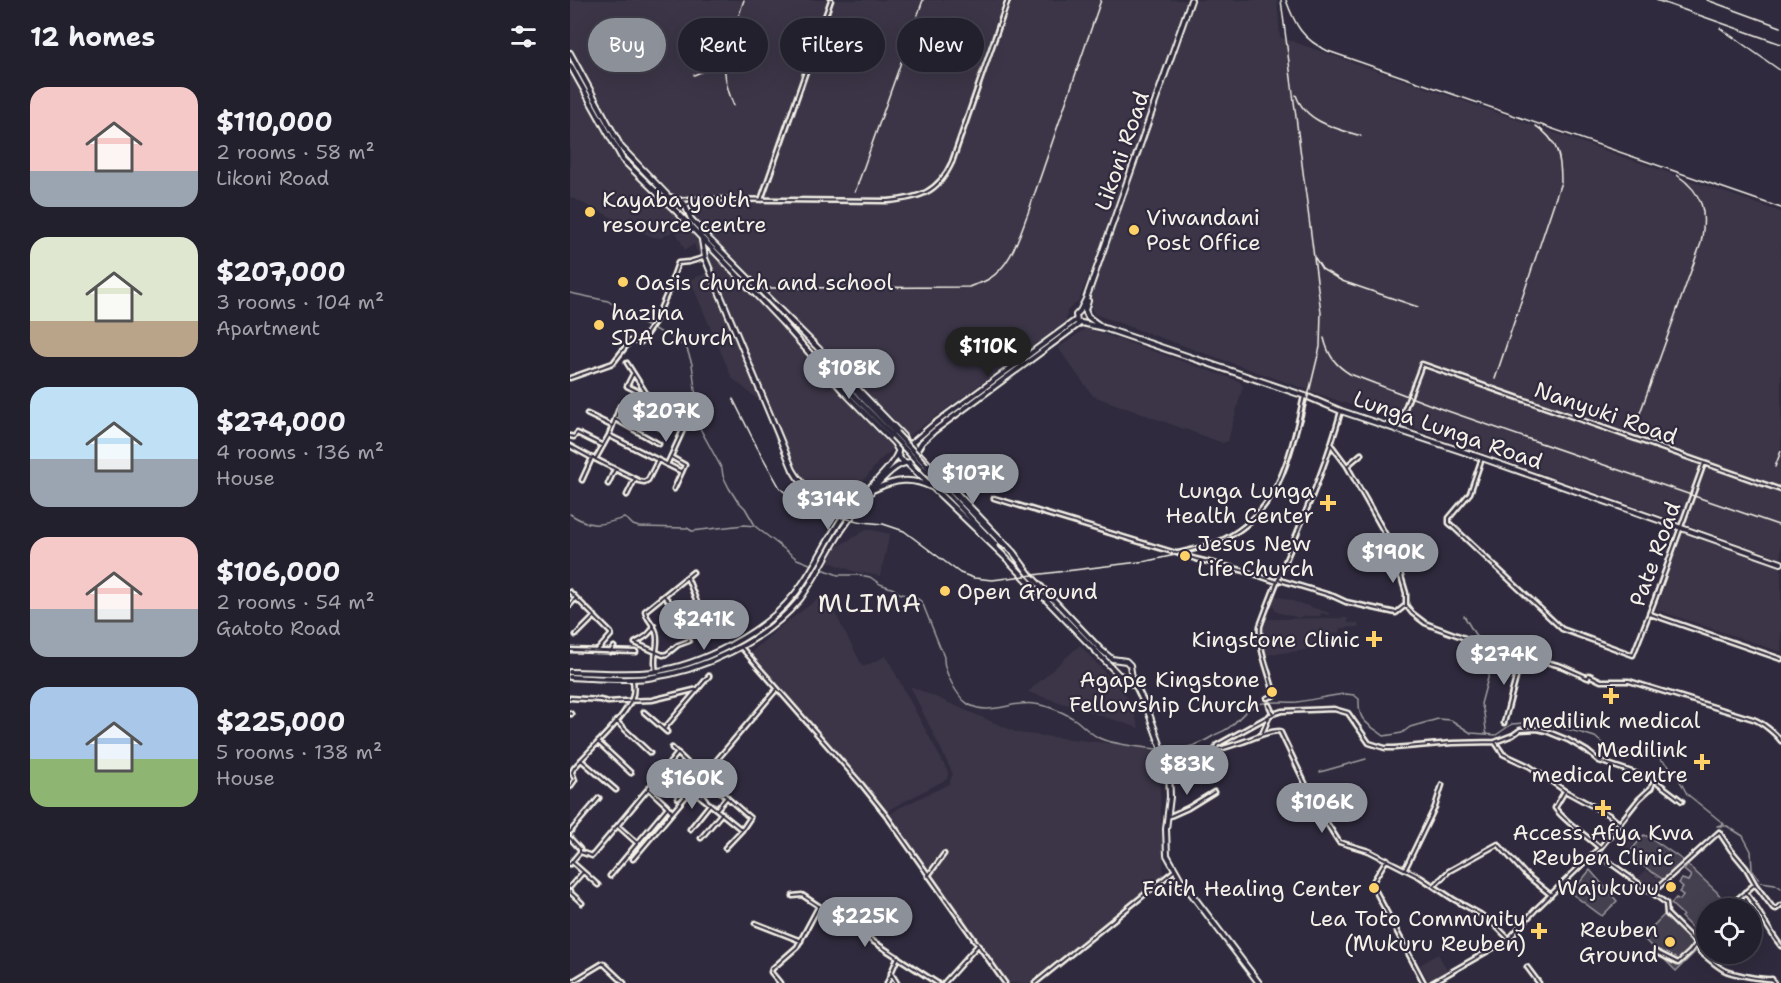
<!DOCTYPE html>
<meta charset="utf-8">
<style>
:root{--surface:#23202e;--page:#2b2836;--text:#f1f3f6;--muted:#a3a3aa;--line:#403e4a;--accent:#8c9099}
body{margin:0;font-family:"Shantell Sans",sans-serif;background:var(--page);color:var(--text);height:100vh;display:flex;flex-direction:column;font-size:22px;white-space:nowrap}
*{box-sizing:border-box;margin:0}
p{font-size:20px;color:var(--muted)}
.icon{flex:none;width:33px;height:33px;fill:none;stroke:currentColor;stroke-width:2;stroke-linecap:round;stroke-linejoin:round}
.map{position:relative;flex:1;overflow:hidden}
.side{display:flex;flex-direction:column;background:var(--surface);width:570px}
.side>*{flex:none}
.hud{position:absolute;left:18px;top:18px;width:570px;height:54px;display:flex;gap:12px}
.fabs{position:absolute;left:1126px;top:898px;display:grid;gap:12px}
.fabs a{display:grid;place-items:center;width:66px;height:66px;border-radius:50%;background:var(--surface);box-shadow:0 6px 24px #0002,0 0 0 2px var(--line);font-size:30px}
.price{position:absolute;translate:-50% -51px;padding:0 14px;border-radius:21px;background:var(--accent);color:#fff;font-size:20px;line-height:39px;filter:drop-shadow(0 2px 3px #0008)}
.price::after{content:'';position:absolute;left:50%;top:36px;width:18px;height:14px;margin-left:-9px;background:inherit;clip-path:polygon(0 0,100% 0,50% 100%)}
.price.active{background:#222;color:#fff}
ul{padding:0;list-style:none}
li{display:flex;align-items:center;gap:18px;height:150px;padding:0 30px}
li span{display:grid;place-items:center;flex:none;width:168px;height:120px;border-radius:18px;color:#555}
li>.icon{margin-inline-start:auto}
span .icon{width:72px;height:72px;fill:#fffc;stroke-width:1}
li b{font-size:26px}
h2{display:flex;justify-content:space-between;align-items:center;height:72px;padding:0 30px;font-size:26px}
.pill{padding:0 21px;border-radius:27px;background:var(--surface);box-shadow:0 6px 24px #0002,0 0 0 2px var(--line);font-size:21px;line-height:54px}
.pill.active{background:var(--accent);color:#fff}
main{display:flex;flex:1;min-height:0}
.map>svg:first-child{display:block}
</style>
<main>
<section class="side">
<h2>12 homes<svg class="icon" aria-label="filters" viewBox="0 0 24 24"><path d="M4 7h16M4 17h16"/><circle cx="9" cy="7" r="2"/><circle cx="15" cy="17" r="2"/></svg></h2>
<ul>
<li><span style="background:linear-gradient(#f6c9c9 70%,#9aa5b1 0)"><svg class="icon" aria-label="home" viewBox="0 0 24 24"><path d="M3 11l9-7 9 7M6 9v11h12V9"/></svg></span><div><b>$110,000</b><p>2 rooms · 58 m²</p><p>Likoni Road</p></div></li>
<li><span style="background:linear-gradient(#dfe7d0 70%,#b9a48a 0)"><svg class="icon" aria-label="home" viewBox="0 0 24 24"><path d="M3 11l9-7 9 7M6 9v11h12V9"/></svg></span><div><b>$207,000</b><p>3 rooms · 104 m²</p><p>Apartment</p></div></li>
<li><span style="background:linear-gradient(#bfe0f5 60%,#9aa5b1 0)"><svg class="icon" aria-label="home" viewBox="0 0 24 24"><path d="M3 11l9-7 9 7M6 9v11h12V9"/></svg></span><div><b>$274,000</b><p>4 rooms · 136 m²</p><p>House</p></div></li>
<li><span style="background:linear-gradient(#f6c9c9 60%,#9aa5b1 0)"><svg class="icon" aria-label="home" viewBox="0 0 24 24"><path d="M3 11l9-7 9 7M6 9v11h12V9"/></svg></span><div><b>$106,000</b><p>2 rooms · 54 m²</p><p>Gatoto Road</p></div></li>
<li><span style="background:linear-gradient(#a9c7e8 60%,#8fb573 0)"><svg class="icon" aria-label="home" viewBox="0 0 24 24"><path d="M3 11l9-7 9 7M6 9v11h12V9"/></svg></span><div><b>$225,000</b><p>5 rooms · 138 m²</p><p>House</p></div></li>
</ul>
</section>
<div class="map">
<svg width="1211" height="983" viewBox="0 0 1211 983">
<rect width="100%" height="100%" fill="#2f2a3d"/>
<filter id="ink" filterUnits="userSpaceOnUse"><feTurbulence type="fractalNoise" baseFrequency=".0167" numOctaves="2"/><feDisplacementMap in="SourceGraphic" scale="12" xChannelSelector="R" yChannelSelector="G"/><feConvolveMatrix kernelMatrix="1 2 1 2 8 2 1 2 1" color-interpolation-filters="sRGB"/></filter>
<g filter="url(#ink)">
<!-- built -->
<path fill="#3b3647" d="M0,0H616L574,125L530,246L509,300L497,311L496,322L340,435L310,460L282,495L266,501L248,493L235,482L226,468L191,402L162,378L120,280L136,273L124,244L115,250L105,230L91,238L82,237L0,197Z
M624,0H707L710,37L1211,212V558L524,314L520,306V295Z
M516,328L669,381L673,386L658,441L653,443L523,396L488,348Z
M298,529L320,534L310,576L283,571L259,562L265,548Z
M1111,529L1211,567V652L1087,610Z
M255,594L293,667L316,656L378,772L377,779L318,810L180,653L211,626Z
M704,595L759,613V615L751,613L750,616H732L729,618L707,612L705,609L702,601Z
M778,618V623H788L789,627L770,628L769,633L762,634L761,644L730,651L693,655L692,631L697,619Z
M510,645L560,700L569,728L458,692Z
M340,686L448,733L588,749L594,880L469,983H435L316,817L329,808L379,784L383,774Z
M1053,826L1069,838L1059,850L1043,839Z
M1075,870L1093,882L1082,891L1066,880Z
M868,954L879,973L863,982L858,980L850,965Z"/>
<!-- green -->
<path fill="#454050" stroke="#9c989c" stroke-width="1.5" d="M1074,835L1081,838L1114,861L1094,880L1073,866L1059,853Z
M1118,865L1147,892L1156,903L1147,909H1137V918L1134,921L1130,919L1135,923L1128,934L1111,917L1113,915L1101,904L1106,898L1110,900L1113,895L1109,892L1113,887L1109,883L1112,879L1118,881L1121,876L1114,870Z
M1020,870L1047,901L1032,916L1001,893Z
M1095,914L1129,948L1106,971L1072,937Z"/>
<g fill="none" stroke-linecap="round" stroke-linejoin="round">
<!-- stream -->
<path stroke="#a19ea0" stroke-width="1.5" d="M0,293L38,301L70,323L102,337L117,349L122,364L126,397V421L152,469L153,476L159,488L166,499L175,508L186,527L227,559L268,575H290L300,577L310,584L324,589L329,593L348,599L352,602L374,657C373,670 387,697 398,704C419,717 443,700 465,704C479,706 496,713 507,721C514,727 521,734 529,738C541,744 591,751 605,749C620,748 630,744 643,736C650,732 656,731 662,725C671,717 675,710 686,705C698,700 714,703 727,702C743,700 760,695 776,694L784,695L789,699C788,722 797,723 814,736L832,733L840,727L868,719L881,720L901,733L915,734L926,735L942,724L954,723L984,726L1012,733L1025,737L1039,749L1052,751L1066,749L1076,754L1088,757L1104,770L1117,794L1154,824L1147,826H1157L1173,836L1181,851L1182,870L1191,882L1205,884L1211,888
M0,514C23,529 30,525 54,518L58,520L63,525L69,527L117,528L122,531L174,525L185,526
M894,616L922,663L911,704C916,713 914,724 917,734
M750,772L796,759
M1087,891L1148,835"/>
<!-- street casing -->
<g stroke="#f4f1e8" stroke-width="7">
<path id="street" d="M111,200L119,199L318,201C349,198 368,193 382,162L438,0
M191,200L261,0
M116,205L127,200
M57,363L76,393L61,423L57,424
M63,374L57,386L75,395
M0,378L43,363L60,341L71,342L84,323L97,294L108,263L119,262L133,258
M17,414L42,426
M65,415L93,429L97,425L95,422L85,417L80,422
M45,419L89,444
M827,429L852,364L1211,490
M0,436L4,437L7,433L33,446
M40,436L112,472
M0,446L22,458H26L39,435L50,406
M762,446L777,466L822,546L836,593V605L842,613L855,623L865,627L914,645L991,666L1018,678L1019,675L1031,681H1059L1183,719C1192,722 1206,734 1211,741
M101,457L115,465L104,489
M912,458L900,493L879,518V523L992,629L1063,655L1085,599L1134,463
M25,459L69,481L74,482L78,480L88,460
M97,465L113,430
M777,466L791,454
M12,480L22,458
M38,484L45,469
M57,495L65,479
M424,498L626,559L675,571L707,582
M608,553C621,550 635,547 648,542C709,516 721,454 734,396
M117,577L139,633
M709,578L710,580L763,596L776,602L826,613L836,605
M0,592L41,633V635L27,651
M94,596L125,628L130,636H133L143,631
M0,605L6,598
M1080,614L1211,659
M6,635L25,616
M65,643L93,655L97,654L108,645L119,641
M65,643C73,638 80,635 84,626
M170,646L292,785L316,815L435,983
M0,650L66,652
M40,652L44,647
M86,671C82,655 90,646 86,632C84,624 76,619 75,611L123,572
M0,698L30,700L38,702L54,701L82,700L128,689
M697,698L703,696L704,694C699,670 688,650 690,626C716,554 751,485 771,411
M699,705L703,714
M74,712L97,732
M0,713L1,714
M46,721L80,753
M934,723L952,655
M94,729L139,676
M692,734L700,715
M28,742L61,773
M925,742L933,754L959,766L995,791L1039,815L1050,824
M102,748L127,772V775L108,798
M645,750L647,745L703,714L712,711L764,709L778,713L799,743L815,748H824L882,743L925,742L943,735L950,730L967,729L976,731L998,740L1017,751L1029,761L1083,779L1112,801
M11,760L46,790
M596,761C622,758 645,751 669,743C683,739 695,731 710,731L746,806L769,842L799,851L850,877L883,899L910,914L924,924L939,939
M125,785L136,800
M144,786L180,818L172,830L155,848
M0,787L5,780L2,772L4,768C22,747 47,726 60,703C64,696 64,687 63,680
M79,789L96,805L102,812
M121,789L172,830
M995,791L985,808C994,821 1017,836 1030,848
M147,809L157,797
M598,817L618,808L644,792
M48,826L68,844
M120,829L140,804
M0,832L29,798
M0,838L10,849V852L0,864
M131,838L152,813
M10,852L22,856L108,753
M1025,852L1030,848L1069,799L1081,788L1084,780
M63,859L206,690
M817,859L804,880L803,886L854,983
M2,862L28,885
M835,869L865,807L872,785
M40,876L97,808
M358,876L374,854
M1185,884L1203,908L1206,909L1211,905
M864,886L879,871L928,844L955,874L981,895
M0,887L13,872
M0,892L12,903
M1175,892C1189,909 1197,929 1211,946
M1082,893L1149,832L1161,850L1176,868L1185,884L1156,909
M223,896L232,895L367,983
M185,923L231,941
M1086,952L1108,963L1120,952L1137,929
M957,967L969,983
M0,983L33,963L54,983
M210,983L201,972L202,969L227,947L249,906
M317,983L321,975
M327,983L321,973L328,957
M374,983L408,945
M465,983L605,870
M862,983L939,939L966,909L1025,852L1096,903L1097,914L1126,943L1130,948V952C1138,958 1145,965 1154,970C1162,974 1192,980 1202,979L1204,983"/>
</g>
<!-- secondary casing -->
<g stroke="#f4f1e8" stroke-width="8">
<path id="secondary" d="M621,0L516,299L510,311L506,315L507,322L534,328L738,397L771,411L912,458L1211,563
M0,53L51,147L98,196L114,203L121,219L140,240L254,354L333,436L336,443
M0,65L53,160L107,212L212,322L274,392L324,443L328,450
M132,240L135,258L223,470C234,490 252,499 272,506
M518,301L515,310L518,317
M518,317L533,328
M256,357L259,363L326,433
M250,362L255,366L323,436
M337,443C345,444 346,449 350,455L443,552L460,575L531,650L542,659L556,661L560,665L562,678L578,711L599,769L600,797L596,829L597,855L611,880L689,983
M341,444L363,425L506,320
M347,450L352,442L364,431L509,324
M328,455C332,464 341,465 347,457
M337,463L434,556L548,674L556,678L563,685
M356,465L435,546
M353,468L425,544
M305,489C325,480 341,477 361,487
M281,516L272,506H289
M0,672C27,672 55,675 82,672C131,665 193,634 224,595C243,572 255,543 272,518C286,497 319,474 328,452
M0,677C26,678 53,681 78,678C131,671 196,641 230,599C245,579 255,557 268,536C275,524 284,513 292,503C302,490 321,466 335,463"/>
</g>
<!-- street -->
<use href="#street" stroke="#2f2a3d" stroke-width="2"/>
<!-- secondary -->
<use href="#secondary" stroke="#2f2a3d" stroke-width="4"/>
<!-- rail -->
<path stroke="#f4f1e8" stroke-width="1.5" d="M716,0C725,25 733,40 758,51L1211,208
M1086,0L1211,44
M1137,0L1211,27
M1150,28L1211,71
M155,51C153,72 156,87 164,106
M124,75C158,63 163,31 174,0
M726,95C735,122 767,129 791,136
M285,192L353,0
M745,258L752,269L772,281L848,307
M200,288L399,287C405,284 412,283 417,280C441,267 449,236 458,213L531,0
M754,338C758,355 765,365 780,374L869,408L1211,526
M925,379L991,182C991,157 988,140 966,126
M163,399L187,447L210,488L220,497L249,513L293,522L313,524L334,531L390,573L404,578L422,580L577,561L610,554L646,544L668,533L685,521L699,504L711,482L733,417L750,347L751,312L711,0
M1065,427L1131,243C1137,212 1134,194 1107,175
M1205,467L1211,451"/>
<!-- secondary-bridge casing -->
<g stroke="#f4f1e8" stroke-width="8" stroke-linecap="butt">
<path id="secondary-bridge" d="M326,433L356,465
M323,436L353,468"/>
</g>
<!-- secondary-bridge -->
<use href="#secondary-bridge" stroke="#2f2a3d" stroke-width="4"/>
</g>
</g>
<!-- markers -->
<g fill="#ffd166" stroke="#2f2a3d" stroke-width="2">
<circle cx="20" cy="212" r="6"/>
<circle cx="564" cy="230" r="6"/>
<circle cx="53" cy="282" r="6"/>
<circle cx="29" cy="325" r="6"/>
<path d="M755 494h6v6h6v6h-6v6h-6v-6h-6v-6h6z"/>
<circle cx="615" cy="556" r="6"/>
<circle cx="375" cy="591" r="6"/>
<path d="M801 630h6v6h6v6h-6v6h-6v-6h-6v-6h6z"/>
<circle cx="702" cy="692" r="6"/>
<path d="M1038 687h6v6h6v6h-6v6h-6v-6h-6v-6h6z"/>
<path d="M1129 753h6v6h6v6h-6v6h-6v-6h-6v-6h6z"/>
<path d="M1030 799h6v6h6v6h-6v6h-6v-6h-6v-6h6z"/>
<circle cx="1101" cy="887" r="6"/>
<circle cx="804" cy="888" r="6"/>
<path d="M966 922h6v6h6v6h-6v6h-6v-6h-6v-6h6z"/>
<circle cx="1100" cy="942" r="6"/>
</g>
<g text-anchor="middle" dominant-baseline="central" stroke-width="4.5" stroke-linejoin="round" paint-order="stroke">
<!-- street labels -->
<g font-size="22" fill="#f4f1e8" stroke="#2f2a3d">
<text transform="translate(552 151) rotate(-71)">Likoni Road</text>
<text transform="translate(1036 413) rotate(19)">Nanyuki Road</text>
<text transform="translate(878 430) rotate(19)">Lunga Lunga Road</text>
<text transform="translate(1085 554) rotate(-70)">Pate Road</text>
</g>
<!-- poi labels -->
<g font-size="22" fill="#f4f1e8" stroke="#2f2a3d" text-anchor="end">
<text x="32" y="199" text-anchor="start">Kayaba youth<tspan x="32" dy="25">resource centre</tspan></text>
<text x="576" y="217" text-anchor="start">Viwandani<tspan x="576" dy="25">Post Office</tspan></text>
<text x="65" y="282" text-anchor="start">Oasis church and school</text>
<text x="41" y="312" text-anchor="start">hazina<tspan x="41" dy="25">SDA Church</tspan></text>
<text x="744" y="490">Lunga Lunga<tspan x="744" dy="25">Health Center</tspan></text>
<text x="627" y="543" text-anchor="start">Jesus New<tspan x="627" dy="25">Life Church</tspan></text>
<text x="387" y="591" text-anchor="start">Open Ground</text>
<text x="790" y="639">Kingstone Clinic</text>
<text x="690" y="679">Agape Kingstone<tspan x="690" dy="25">Fellowship Church</tspan></text>
<text x="1041" y="720" text-anchor="middle">medilink medical</text>
<text x="1118" y="749">Medilink<tspan x="1118" dy="25">medical centre</tspan></text>
<text x="1033" y="832" text-anchor="middle">Access Afya Kwa<tspan x="1033" dy="25">Reuben Clinic</tspan></text>
<text x="1089" y="887">Wajukuuu</text>
<text x="792" y="888">Faith Healing Center</text>
<text x="956" y="918">Lea Toto Community<tspan x="956" dy="25">(Mukuru Reuben)</tspan></text>
<text x="1088" y="929">Reuben<tspan x="1088" dy="25">Ground</tspan></text>
</g>
<!-- quarter labels -->
<g font-size="26" letter-spacing="1.5" fill="#f4f1e8" stroke="#2f2a3d">
<text x="300" y="602">MLIMA</text>
</g>
</g>
</svg>
<div class="fabs">
<a><svg class="icon" aria-label="locate" viewBox="0 0 24 24"><circle cx="12" cy="12" r="6"/><path d="M12 2v4M12 18v4M2 12h4M18 12h4"/></svg></a>
</div>
<b class="price active" style="left:418px;top:378px">$110K</b>
<b class="price" style="left:279px;top:400px">$108K</b>
<b class="price" style="left:96px;top:443px">$207K</b>
<b class="price" style="left:403px;top:505px">$107K</b>
<b class="price" style="left:258px;top:531px">$314K</b>
<b class="price" style="left:823px;top:584px">$190K</b>
<b class="price" style="left:134px;top:651px">$241K</b>
<b class="price" style="left:934px;top:686px">$274K</b>
<b class="price" style="left:617px;top:796px">$83K</b>
<b class="price" style="left:122px;top:810px">$160K</b>
<b class="price" style="left:752px;top:834px">$106K</b>
<b class="price" style="left:295px;top:948px">$225K</b>
<div class="hud">
<a class="pill active">Buy</a>
<a class="pill">Rent</a>
<a class="pill">Filters</a>
<a class="pill">New</a>
</div>
</div>
</main>
